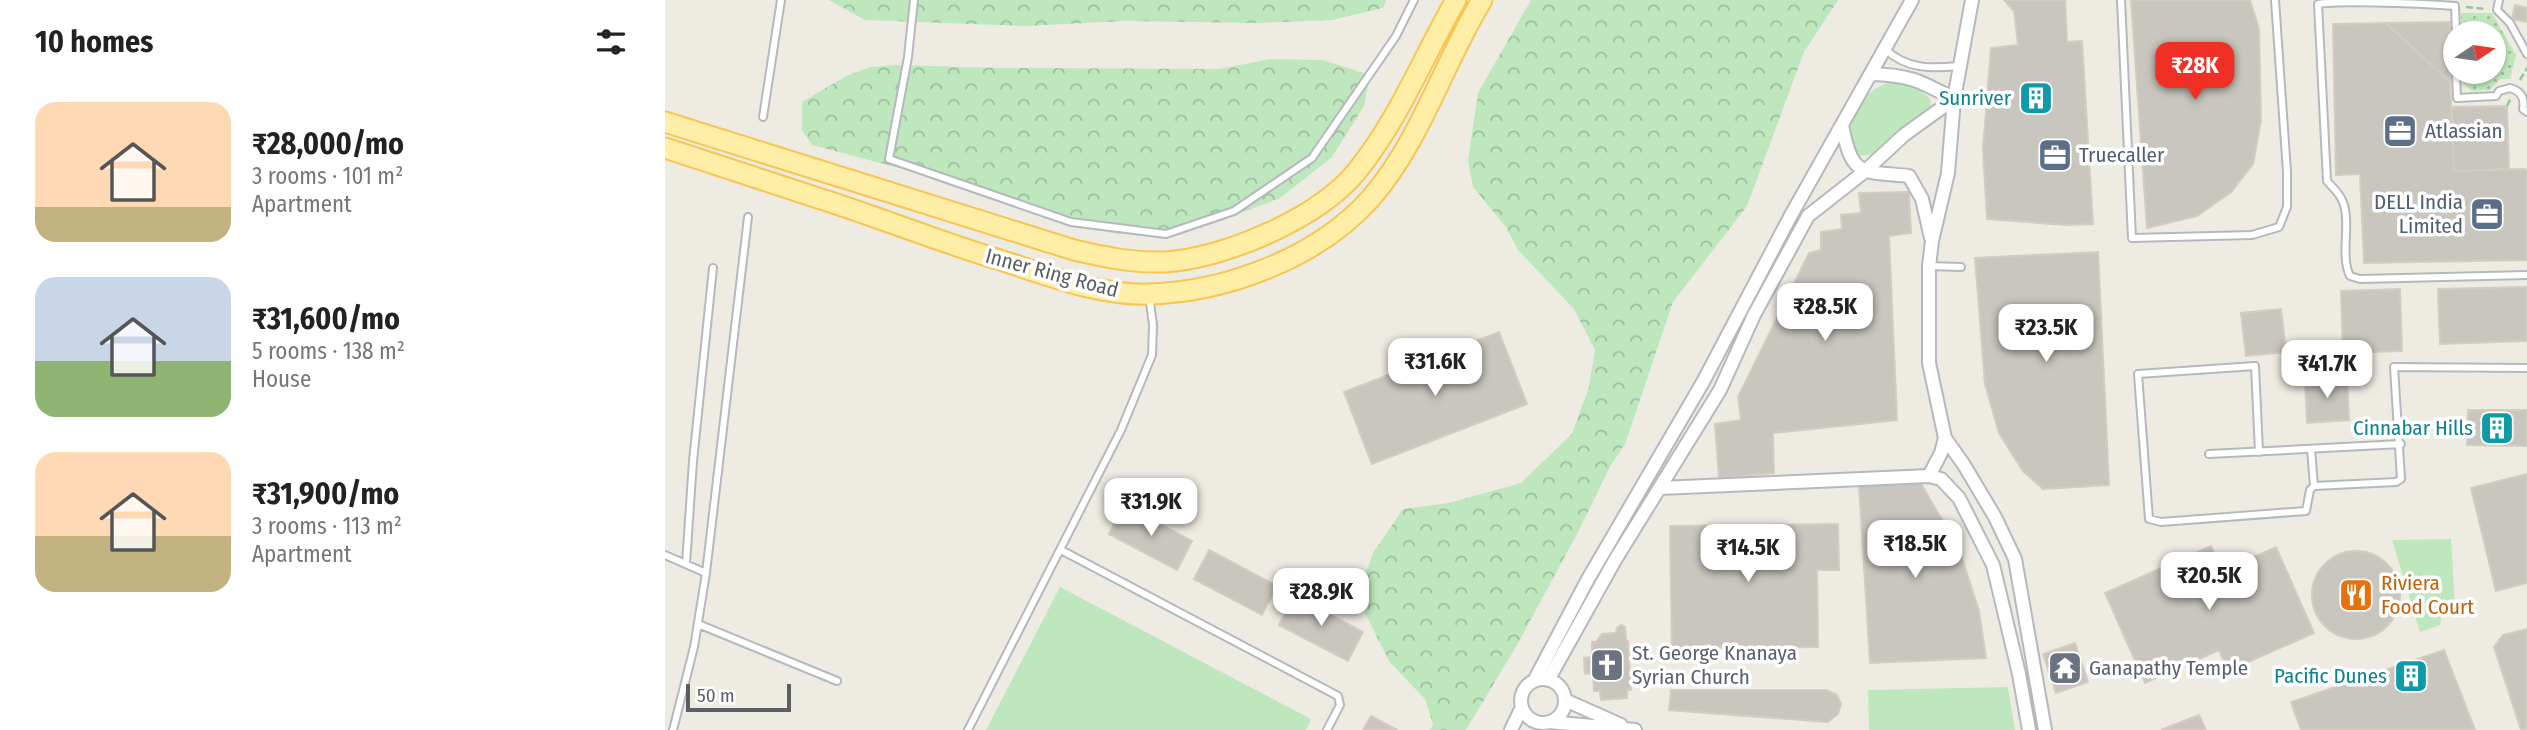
<!DOCTYPE html>
<meta charset="utf-8">
<style>
:root{--surface:#fff;--page:#f6f6f6;--text:#222;--muted:#767676;--accent:#f13025}
body{margin:0;font-family:"Fira Sans Condensed",sans-serif;background:var(--page);color:var(--text);height:100vh;display:flex;flex-direction:column;font-size:26px;white-space:nowrap}
*{box-sizing:border-box;margin:0}
p{font-size:23px;color:var(--muted)}
.icon{flex:none;width:38px;height:38px;fill:none;stroke:currentColor;stroke-width:2;stroke-linecap:round;stroke-linejoin:round}
.map{position:relative;flex:1;overflow:hidden}
.sheet{display:flex;flex-direction:column;background:var(--surface);width:665px}
.sheet>*{flex:none}
.needle{width:46px;rotate:77deg}
.controls{position:absolute;left:1778px;top:21px;display:grid;gap:14px}
.controls a{display:grid;place-items:center;width:63px;height:63px;border-radius:50%;background:var(--surface);box-shadow:0 2px 5px #0004;font-size:35px}
.scale{position:absolute;left:21px;bottom:18px;width:105px;box-sizing:border-box;padding-left:7px;border:4px solid #5a5f64;border-top:0;font-size:19px;line-height:24px;white-space:nowrap;color:#5a5f64;-webkit-text-stroke:5px #fff;paint-order:stroke}
.price{position:absolute;translate:-50% -60px;padding:0 16px;border-radius:14px;background:#fff;color:#222;font-size:23px;line-height:46px;filter:drop-shadow(0 2px 4px #0008)}
.price::after{content:'';position:absolute;left:50%;top:42px;width:21px;height:16px;margin-left:-10px;background:inherit;clip-path:polygon(0 0,100% 0,50% 100%)}
.price.selected{background:var(--accent);color:#fff}
ul{padding:0;list-style:none}
li{display:flex;align-items:center;gap:21px;height:175px;padding:0 35px}
li span{display:grid;place-items:center;flex:none;width:196px;height:140px;border-radius:21px;color:#555}
li>.icon{margin-inline-start:auto}
span .icon{width:84px;height:84px;fill:#fffc;stroke-width:1}
li b{font-size:30px}
h2{display:flex;justify-content:space-between;align-items:center;height:84px;padding:0 35px;font-size:30px}
main{display:flex;flex:1;min-height:0}
.map>svg:first-child{display:block}
</style>
<main>
<section class="sheet">
<h2>10 homes<svg class="icon" aria-label="filters" viewBox="0 0 24 24"><path d="M4 7h16M4 17h16"/><circle cx="9" cy="7" r="2"/><circle cx="15" cy="17" r="2"/></svg></h2>
<ul>
<li><span style="background:linear-gradient(#ffd9b3 75%,#c2b280 0)"><svg class="icon" aria-label="home" viewBox="0 0 24 24"><path d="M3 11l9-7 9 7M6 9v11h12V9"/></svg></span><div><b>₹28,000/mo</b><p>3 rooms · 101 m²</p><p>Apartment</p></div></li>
<li><span style="background:linear-gradient(#c9d6e8 60%,#8fb573 0)"><svg class="icon" aria-label="home" viewBox="0 0 24 24"><path d="M3 11l9-7 9 7M6 9v11h12V9"/></svg></span><div><b>₹31,600/mo</b><p>5 rooms · 138 m²</p><p>House</p></div></li>
<li><span style="background:linear-gradient(#ffd9b3 60%,#c2b280 0)"><svg class="icon" aria-label="home" viewBox="0 0 24 24"><path d="M3 11l9-7 9 7M6 9v11h12V9"/></svg></span><div><b>₹31,900/mo</b><p>3 rooms · 113 m²</p><p>Apartment</p></div></li>
</ul>
</section>
<div class="map">
<svg width="1862" height="730" viewBox="0 0 1862 730">
<defs>
<pattern id="grass-dots" width="8" height="8" patternUnits="userSpaceOnUse" patternTransform="scale(1.75)"><rect width="8" height="8" fill="#bee7bd"/><path d="M2 2h.1M6 6h.1" fill="none" stroke="#9dbe9d" stroke-width="1.8" stroke-linecap="round"/></pattern>
<pattern id="forest-crowns" width="20" height="18" patternUnits="userSpaceOnUse" patternTransform="scale(1.75)"><rect width="20" height="18" fill="#bee7bd"/><path d="M2 6a3 3 0 1 1 6 0M12 15a3 3 0 1 1 6 0" fill="none" stroke="#9dbe9d"/></pattern>
</defs>
<rect width="100%" height="100%" fill="#eeebe2"/>
<!-- grass -->
<path fill="url(#grass-dots)" d="M1796,13H1827L1851,55L1845,79H1835L1825,90L1807,91L1796,81V72H1829V33H1796Z"/>
<!-- forest -->
<path fill="url(#forest-crowns)" d="M164,0H721L718,8L667,20L592,23L461,21L360,26L200,20Z
M866,0H1173L1139,52L1082,206L1008,302L960,444L946,465L911,536L852,645L801,730H765L768,724L760,699L724,661L701,615L696,588L708,553L738,509L784,503L856,483L907,434L924,387L930,350L909,309L853,250L841,227L808,187L803,161L813,93Z
M606,59L658,60L705,75L699,106L667,157L615,198L550,223L519,233L452,234L401,223L356,200L147,145L137,130V102L181,76L205,67L231,65L337,68L554,69Z"/>
<!-- garden -->
<path fill="#bee7bd" d="M1228,82L1253,88L1265,99L1266,107C1258,118 1243,126 1232,135C1224,141 1215,151 1206,154C1173,168 1178,91 1228,82Z
M1786,539L1790,606L1777,614L1775,625L1755,632L1727,540Z
M395,587L646,719L641,730H321Z
M1343,687L1350,730H1204L1203,690Z"/>
<!-- building -->
<path fill="#c9c6bf" stroke="#d3cdc0" stroke-width="2" d="M1339,0H1400L1402,42L1417,41L1428,224L1402,225L1322,219L1318,149L1326,48L1353,45L1349,11Z
M1466,0H1585L1594,29L1596,120L1588,164L1566,192L1532,216L1482,228Z
M1850,5L1862,8V22L1847,19Z
M1785,22V82L1721,23Z
M1721,23L1785,82L1789,171L1860,169L1862,171V260L1699,263L1695,174L1671,175L1668,24Z
M1842,106L1844,169L1789,171L1787,107Z
M1244,192L1246,233L1224,236L1232,420L1108,433L1109,473L1054,478L1050,424L1076,420L1073,397L1144,253L1156,250V232L1177,229L1176,215L1196,213L1194,193Z
M1433,252L1444,485L1378,489L1358,471L1334,433L1320,384L1310,258Z
M1862,287V341L1775,344L1773,289Z
M1735,289L1737,351L1678,353L1676,291Z
M1616,309L1621,352L1581,356L1576,313Z
M834,332L862,404L707,464L679,392Z
M1682,378L1684,420L1642,423L1640,380Z
M1803,410H1862V446L1802,445Z
M1862,474V583L1831,591L1806,488Z
M1255,482L1294,549L1314,611L1321,658L1205,663L1194,485Z
M459,505L527,541L512,570L444,534Z
M1173,524L1174,570H1152L1153,647L1007,649L1005,526Z
M1546,546L1557,571L1611,547L1649,633L1563,671L1554,650L1480,683L1440,593Z
M544,550L612,586L597,615L529,579Z
M1647 595a44 44 0 1 1 88 0a44 44 0 1 1-88 0Z
M629,596L698,632L683,661L614,625Z
M956,625L960,627L961,641H963L966,690H962V698L936,700L935,691H929L928,673L920,674L919,658L927,657V642H931L937,634L951,633L952,628Z
M1862,629V730H1856L1829,647L1838,635Z
M1410,643L1423,682L1391,693L1378,654Z
M1779,650L1810,730H1636L1626,702Z
M1006,690H1162L1172,695L1176,704L1173,714L1163,722L1004,710Z
M1534,715L1541,730H1496Z
M1534,715L1541,730H1496Z
M706,716L732,730H698Z"/>
<g fill="none" stroke-linecap="round" stroke-linejoin="round">
<!-- lane casing -->
<g stroke="#b5b9bd" stroke-width="10">
<path id="lane" d="M249,0L243,57L224,159L406,222L501,234L569,211L647,158L731,36L749,0
M1456,0L1467,238L1587,235L1614,227L1622,207V172L1610,0
M1834,0L1832,10L1845,23L1862,54
M1791,33L1790,6C1763,4 1674,0 1653,4L1662,181C1666,186 1673,192 1676,198C1688,219 1674,254 1685,276L1695,279L1862,275
M1220,49C1241,69 1266,69 1293,66
M1791,72L1792,98L1831,96L1834,91L1845,88C1856,91 1860,98 1858,109L1862,112
M98,117L116,0
M1264,266L1296,267
M1646,449L1649,486
M1594,452L1590,366L1473,374L1484,519L1496,522L1641,511L1645,490L1649,486L1731,482L1736,479L1729,367L1862,368
M1544,454L1736,444
M396,550L673,696L675,705L662,730
M0,555L41,573
M21,564L28,461L48,268
M33,624L172,681
M8,730L29,647L41,573L83,217
M303,730L456,430L487,355L488,325L484,295"/>
</g>
<!-- street casing -->
<g stroke="#b5b9bd" stroke-width="16">
<path id="street" d="M1177,125C1187,177 1195,171 1244,176L1257,199L1266,238
M1280,438L1299,465L1330,517L1350,559L1380,730
M1264,476L1276,453L1280,438L1264,363V266L1267,241L1283,173L1289,99L1307,0
M995,488L1264,476L1276,479L1294,498L1328,565L1354,674L1364,730
M856 701a22 22 0 1 1 44 0a22 22 0 1 1-44 0Z
M883,680L950,560L1055,390L1089,315L1143,216L1199,172L1239,135L1289,99C1255,81 1245,75 1206,74
M869,681L923,579L1038,382L1125,217L1247,0
M900,700L956,725
M884,722L970,730
M846,730L857,707"/>
</g>
<!-- primary casing -->
<g stroke="#f8c552" stroke-width="23">
<path id="primary" d="M0,122L409,250C439,257 468,263 499,262C559,259 654,218 692,171C734,119 758,57 791,0
M0,148C52,165 104,182 156,199C216,218 275,242 335,260C382,275 434,296 484,294C562,292 654,257 706,198C756,140 778,64 817,0"/>
</g>
<!-- path -->
<path stroke="#95c6a1" stroke-width="2.5" stroke-dasharray="7 3.5" stroke-linecap="butt" d="M1801,7L1822,9
M1855,80L1862,68
M1842,106L1846,98"/>
<!-- lane -->
<use href="#lane" stroke="#fff" stroke-width="6"/>
<!-- street -->
<use href="#street" stroke="#fff" stroke-width="12"/>
<!-- primary -->
<use href="#primary" stroke="#ffefa6" stroke-width="19"/>
</g>
<!-- icons -->
<defs>
<g id="building-square" transform="scale(1.75)"><rect x="-9" y="-9" width="18" height="18" rx="4" fill="#0f9aa8" stroke="#fff"/><path d="M-4-6H4V6H1V3H-1V6H-4ZM-2.5-4.3h1.7v1.8h-1.7ZM.8-4.3h1.7v1.8H.8ZM-2.5-1h1.7V.8h-1.7ZM.8-1h1.7V.8H.8Z" fill="#fff"/></g>
<g id="office-square" transform="scale(1.75)"><rect x="-9" y="-9" width="18" height="18" rx="4" fill="#5c6f8a" stroke="#fff"/><path d="M-6-3h4V-5.5h4V-3h4V5H-6ZM-1-4.5V-3h2v-1.5ZM-6 0V1H6V0Z" fill="#fff"/></g>
<g id="restaurant-square" transform="scale(1.75)"><rect x="-9" y="-9" width="18" height="18" rx="4" fill="#e8710a" stroke="#fff"/><path d="M-5-6h1v4h1v-4h1v4h1v-4h1v5L-1.5 .5V6h-2V.5L-5-1ZM5-6V6H3V1.5H1.5Q1.5-4 5-6Z" fill="#fff"/></g>
<g id="church-square" transform="scale(1.75)"><rect x="-9" y="-9" width="18" height="18" rx="4" fill="#6b7280" stroke="#fff"/><path d="M-1.2-6h2.4v3.5h3.3v2.4h-3.3V6h-2.4V-.1h-3.3v-2.4h3.3Z" fill="#fff"/></g>
<g id="temple-square" transform="scale(1.75)"><rect x="-9" y="-9" width="18" height="18" rx="4" fill="#6b7280" stroke="#fff"/><path d="M0-6L5-2H3V0L6.5 2.5H4V6H1.5V3h-3V6H-4V2.5H-6.5L-3 0V-2H-5Z" fill="#fff"/></g>
</defs>
<g fill-rule="evenodd">
<use href="#building-square" x="1371" y="98"/>
<use href="#office-square" x="1735" y="131"/>
<use href="#office-square" x="1390" y="155"/>
<use href="#office-square" x="1822" y="214"/>
<use href="#building-square" x="1832" y="428"/>
<use href="#restaurant-square" x="1691" y="595"/>
<use href="#church-square" x="942" y="665"/>
<use href="#temple-square" x="1400" y="668"/>
<use href="#building-square" x="1746" y="676"/>
</g>
<g text-anchor="middle" dominant-baseline="central" stroke-width="7" stroke-linejoin="round" paint-order="stroke">
<!-- culture labels -->
<g font-size="21" fill="#0d838f" stroke="#fff" text-anchor="end">
<text x="1346" y="98">Sunriver</text>
<text x="1808" y="428">Cinnabar Hills</text>
<text x="1722" y="676">Pacific Dunes</text>
</g>
<!-- service labels -->
<g font-size="21" fill="#4e5e75" stroke="#fff" text-anchor="start">
<text x="1760" y="131">Atlassian</text>
<text x="1414" y="155">Truecaller</text>
<text x="1798" y="202" text-anchor="end">DELL India<tspan x="1798" dy="24">Limited</tspan></text>
</g>
<!-- street labels -->
<g font-size="21" fill="#5a5f64" stroke="#fff">
<text transform="translate(387 273) rotate(15)">Inner Ring Road</text>
</g>
<!-- food labels -->
<g font-size="21" fill="#c56008" stroke="#fff" text-anchor="start">
<text x="1716" y="583">Riviera<tspan x="1716" dy="24">Food Court</tspan></text>
</g>
<!-- worship labels -->
<g font-size="21" fill="#5b616d" stroke="#fff" text-anchor="start">
<text x="967" y="653">St. George Knanaya<tspan x="967" dy="24">Syrian Church</tspan></text>
<text x="1424" y="668">Ganapathy Temple</text>
</g>
</g>
</svg>
<div class="controls">
<a><svg class="needle" viewBox="-14 -14 28 28"><path d="M0-13l5 13h-10z" fill="#e53935"/><path d="M0 13l5-13h-10z" fill="#767676"/></svg></a>
</div>
<div class="scale">50 m</div>
<b class="price selected" style="left:1530px;top:102px">₹28K</b>
<b class="price" style="left:1160px;top:343px">₹28.5K</b>
<b class="price" style="left:1381px;top:364px">₹23.5K</b>
<b class="price" style="left:770px;top:398px">₹31.6K</b>
<b class="price" style="left:1662px;top:400px">₹41.7K</b>
<b class="price" style="left:486px;top:538px">₹31.9K</b>
<b class="price" style="left:1250px;top:580px">₹18.5K</b>
<b class="price" style="left:1083px;top:584px">₹14.5K</b>
<b class="price" style="left:1544px;top:612px">₹20.5K</b>
<b class="price" style="left:656px;top:628px">₹28.9K</b>
</div>
</main>
